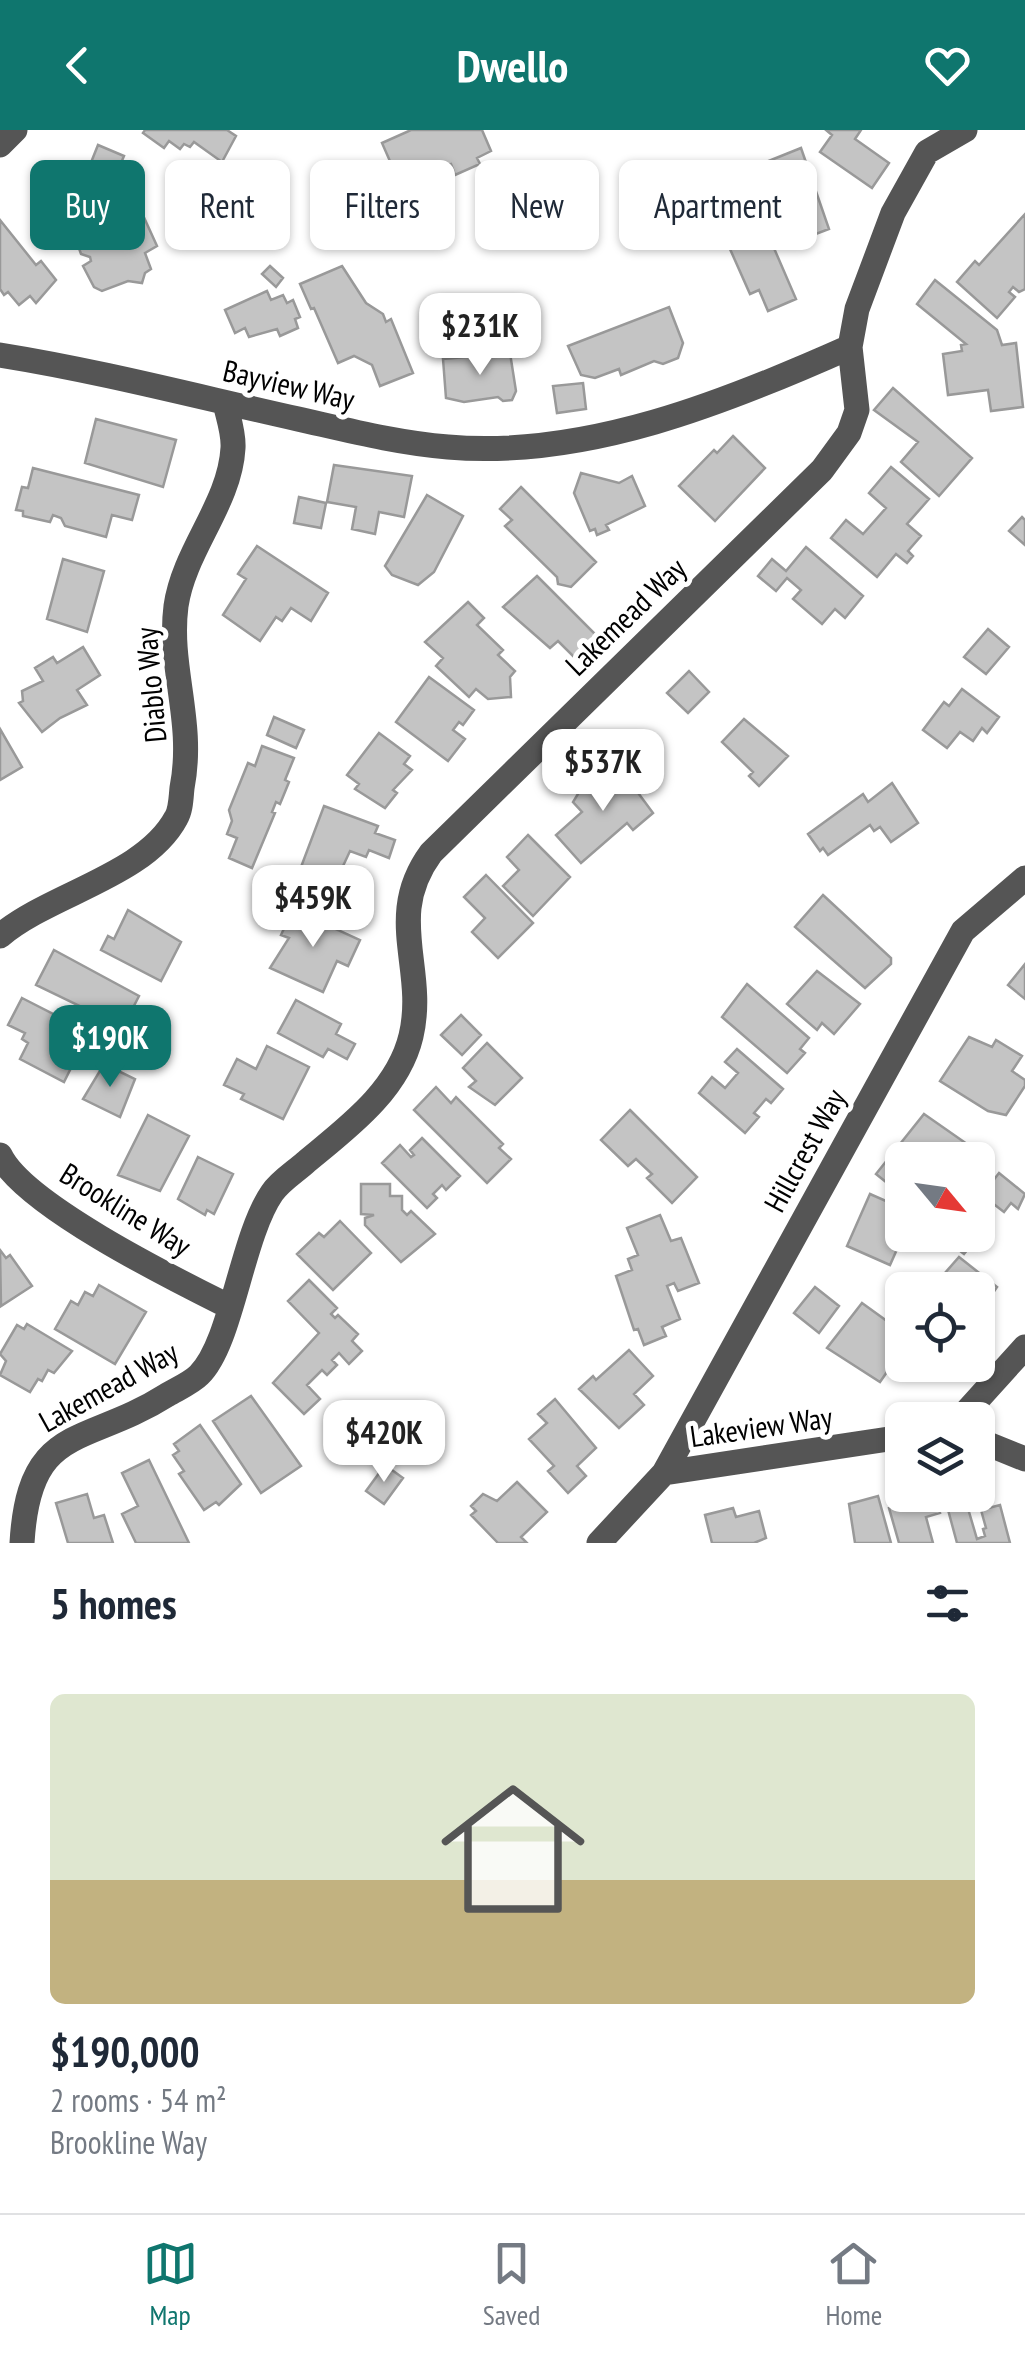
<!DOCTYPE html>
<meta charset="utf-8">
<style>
:root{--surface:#fff;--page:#f6f6f7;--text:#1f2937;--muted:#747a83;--line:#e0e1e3;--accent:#0f766e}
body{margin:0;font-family:"PT Sans Narrow",sans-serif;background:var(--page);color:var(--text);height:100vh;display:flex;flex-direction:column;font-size:38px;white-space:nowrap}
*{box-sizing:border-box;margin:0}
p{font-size:32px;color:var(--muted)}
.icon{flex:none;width:55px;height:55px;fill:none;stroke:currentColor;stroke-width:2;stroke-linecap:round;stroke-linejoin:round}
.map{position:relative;height:1413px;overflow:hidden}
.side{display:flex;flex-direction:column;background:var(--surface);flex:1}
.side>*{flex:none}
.banner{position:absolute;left:30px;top:30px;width:965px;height:90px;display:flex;gap:20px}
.needle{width:65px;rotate:119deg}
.fabs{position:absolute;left:885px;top:1012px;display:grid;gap:20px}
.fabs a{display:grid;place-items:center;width:110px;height:110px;border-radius:15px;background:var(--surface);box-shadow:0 2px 8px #0004;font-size:50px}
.price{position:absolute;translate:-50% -85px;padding:0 22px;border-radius:20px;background:#fff;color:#222;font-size:32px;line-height:65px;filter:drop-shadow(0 2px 5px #0008)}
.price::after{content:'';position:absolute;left:50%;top:60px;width:30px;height:22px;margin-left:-15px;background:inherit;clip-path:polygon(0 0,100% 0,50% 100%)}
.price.active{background:var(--accent);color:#fff}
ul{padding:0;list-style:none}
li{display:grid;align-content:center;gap:20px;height:530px;padding:0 50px}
li span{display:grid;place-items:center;height:310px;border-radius:15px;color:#555}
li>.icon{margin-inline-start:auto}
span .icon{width:180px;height:180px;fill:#fffc;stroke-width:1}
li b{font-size:42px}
h2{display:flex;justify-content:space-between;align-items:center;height:120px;padding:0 50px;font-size:42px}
.chip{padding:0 35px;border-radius:15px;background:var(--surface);box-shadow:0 2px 8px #0004;font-size:35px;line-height:90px}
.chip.active{background:var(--accent);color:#fff}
header{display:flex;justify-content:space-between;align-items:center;height:130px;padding:0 50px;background:var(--accent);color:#fff;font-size:45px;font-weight:700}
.dock{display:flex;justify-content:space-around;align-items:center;height:140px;border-top:2px solid var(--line);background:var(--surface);font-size:28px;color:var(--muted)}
.dock a{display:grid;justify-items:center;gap:5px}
.dock .active{color:var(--accent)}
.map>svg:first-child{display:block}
</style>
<header><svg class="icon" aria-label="back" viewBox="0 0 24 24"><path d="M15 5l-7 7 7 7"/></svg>Dwello<svg class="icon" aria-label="heart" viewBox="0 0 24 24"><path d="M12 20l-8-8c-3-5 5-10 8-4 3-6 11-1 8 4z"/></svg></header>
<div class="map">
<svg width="1025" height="1413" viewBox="0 0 1025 1413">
<rect width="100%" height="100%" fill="#fff"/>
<!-- building -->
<path fill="#c4c4c4" stroke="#999" stroke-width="2.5" d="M145,0H227L236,6L222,32L194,12L190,17L184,14L180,19L169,11L164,18L143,3Z
M411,0H482L491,21L477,28L480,34L455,45L451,34L408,48L402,34L393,38L382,13Z
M826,0H861L855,9L889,33L872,58L820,22L832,5Z
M98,15L124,26L101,80L107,93L119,99L128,88L142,83L157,116L145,123L151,139L145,143L142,153L128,151L102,161L94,157L83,136L91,131L90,127L81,124L70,93L87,57L82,55Z
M801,18L829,99L795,112L766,32Z
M248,50L249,76L231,77L229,51Z
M1025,84V159L1019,162L1013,157L1009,162L1015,167L997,188L957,152L975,131L979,135Z
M0,90L36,135L41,131L56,150L36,173L30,166L19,175L8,162L4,165L0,159Z
M767,102L796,169L768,181L759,160L750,164L730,119Z
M270,136L283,148L276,157L262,144Z
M342,136L366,173L383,184L386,192L391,189L413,243L380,256L372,235L354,226L338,233L314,178L311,179L300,154Z
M935,150L997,200L1002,215L1016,213L1023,277L991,281L988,260L948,265L943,224L962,221L961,215L966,214L917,174Z
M267,161L271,170L283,165L287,173L293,170L300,187L295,189L298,198L280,206L277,199L249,207L245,198L235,203L225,180Z
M669,177L683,213L678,228L663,234L654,231L621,245L619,239L595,248L581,245L568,216Z
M510,223L516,261L512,270L503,271L498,267L464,272L446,268L443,229Z
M583,253L586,279L557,283L553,256Z
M893,258L972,328L939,366L901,332L918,312L874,280Z
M96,289L176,310L163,357L85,333Z
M733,306L765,338L715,391L679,356L714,320L717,323Z
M334,335L412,346L404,387L379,382L375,404L352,399L356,377L327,372Z
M891,337L929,369L907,394L921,406L908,421L913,426L907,433L896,424L877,447L831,408L846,390L863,404L886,378L869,363Z
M33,338L139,365L132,390L112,385L106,407L65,396L61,388L53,385L50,392L23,386V381L16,380L22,357L28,358Z
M581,343L619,353L632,346L645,376L606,395L609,400L597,405L595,399L590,401L574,363Z
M521,357L596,432L571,457L558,454L557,447L505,396L512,390L500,379Z
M427,365L463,386L434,442L418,455L392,445L385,436Z
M299,367L326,373L321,398L294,393Z
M1022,387L1025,390V415L1009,401Z
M257,416L328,463L311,491L291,478L282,491L276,487L260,511L223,485L246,449L238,444Z
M806,417L863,466L845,488L835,479L822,494L793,469L801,460L787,448L776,461L758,446L772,429L786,441Z
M63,429L104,441L87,502L47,489Z
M537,446L598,507L576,529L558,511L550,518L503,477Z
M468,472L484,488L477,495L503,520L498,525L515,541L510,547L511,567L488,569L476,559L469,567L436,536L443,528L425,512Z
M988,499L1009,517L986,544L964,527Z
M83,517L100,545L77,560L87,575L60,588L42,602L19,573L23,571L22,561L43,551L35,538L53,527L57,533Z
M689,541L709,562L688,583L667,563Z
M429,547L474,580L463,595L459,592L453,600L465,609L448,631L396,592Z
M962,559L999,587L987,603L982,598L973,611L960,602L947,618L923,600L944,572L949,576Z
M274,587L304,600L296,618L267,605Z
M744,589L788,626L759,656L749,646L753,642L722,612Z
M0,599L22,637L0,650Z
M379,603L410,626L404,634L412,640L393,660L397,663L385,678L355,659L359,654L347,645Z
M262,616L294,628L285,650L289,652L280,674L276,672L272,682L275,683L252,738L229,728L237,708L227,704L232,691L229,680L248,633L255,636Z
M613,637L625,650L627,648L653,683L633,700L627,693L581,733L556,705L582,682L573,672L581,659Z
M892,653L918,693L891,712L880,697L874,701L870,695L828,725L823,718L820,721L808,704L863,664L868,672Z
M324,676L378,696L375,703L395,710L389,728L369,720L366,727L350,721L337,749L318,742L314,751L298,745Z
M528,705L570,747L533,786L503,756L519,740L507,727Z
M486,745L533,793L498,828L472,802L485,788L464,767Z
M823,765L891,828V834L865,858L795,797Z
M295,775L320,787L318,791L360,810L348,836L337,831L323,862L270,838L289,808L281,805Z
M128,780L181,812L161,851L101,820L108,806L114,809Z
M54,820L139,866L123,897L36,855Z
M1025,834V869L1008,855Z
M817,841L860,874L834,904L822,893L817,900L787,874Z
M747,854L809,908L800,919L805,923L787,943L722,887Z
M22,868L65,890L58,903L87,918L84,925L77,926L64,952L20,929L28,913L22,909L25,903L8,895Z
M296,870L341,894L336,904L355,914L347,929L328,919L323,927L278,903Z
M461,885L481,905L462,925L441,905Z
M969,907L992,917L996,910L1022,926L1012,941L1025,950V956L1006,985L988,981L940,951Z
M487,913L522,948L495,975L469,957L476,951L463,938Z
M267,916L309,937L283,989L241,969L244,964L224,955L237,929L256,939Z
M737,919L783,959L771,973L766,969L754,983L759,987L745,1003L699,963L712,947L725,958L738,943L725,932Z
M104,934L135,949L120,987L83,969Z
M436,957L451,973L456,967L503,1014L499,1018L511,1029L487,1053L414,980Z
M630,980L697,1047L672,1073L647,1048L652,1044L636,1029L628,1036L601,1010Z
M924,984L967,1014L955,1030H902V1065L876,1044Z
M148,985L189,1006L160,1061L118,1045Z
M422,1008L460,1046L446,1060L442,1055L433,1064L437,1068L427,1078L382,1033L400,1015L411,1027L414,1025L410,1020Z
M198,1027L233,1044L214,1084L207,1080L205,1085L178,1069Z
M999,1043L1025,1064L1018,1079L1011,1073L1004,1082L982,1065Z
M361,1054H390V1066H402V1080L407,1085L411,1081L435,1104L401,1132L365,1095V1088L374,1085L361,1084Z
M870,1064L902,1078V1089L891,1115L898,1117L890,1135L847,1116Z
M660,1085L671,1111L681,1108L699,1153L678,1161L674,1153L667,1156L680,1189L662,1197L666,1206L644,1215L638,1199L634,1200L616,1146L632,1140L628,1129L638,1125L627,1098Z
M340,1091L371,1123L333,1160L297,1124L319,1103L324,1107Z
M978,1096L983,1100L964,1124L946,1110L950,1105H978Z
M0,1120L6,1128L10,1125L32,1156L1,1176Z
M959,1127L997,1157L978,1185V1160H930Z
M309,1150L337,1178L331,1184L335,1188L338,1185L358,1204L352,1211L362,1221L349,1234L339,1223L332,1230L337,1235L327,1245L322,1240L307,1255L320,1269L304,1284L273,1253L319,1203L288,1171Z
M99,1155L146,1182L115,1234L55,1199L71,1171L78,1175L85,1162L93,1166Z
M815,1157L839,1176L819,1203L794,1183Z
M862,1173L902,1202V1235H912L889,1239L880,1252L827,1218Z
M27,1194L72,1221L54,1243L48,1240L42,1251L38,1249L30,1262L0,1245L6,1231L0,1224L17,1195L24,1199Z
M629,1220L653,1246L634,1264L644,1275L619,1298L579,1259L593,1246L596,1250Z
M251,1266L301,1336L261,1363L213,1291Z
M555,1269L596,1318L577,1336L586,1346L568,1363L548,1341L554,1336L529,1309L547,1293L538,1284Z
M200,1295L241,1354L219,1375L216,1372L204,1380L179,1344L184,1341L173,1325L179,1321L174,1314Z
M149,1330L189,1413H136L122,1384L138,1376L122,1343Z
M385,1335L403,1348L384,1374L366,1361Z
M517,1352L547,1382L521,1407L527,1413H498L471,1385L476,1381L471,1376L483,1364L497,1371Z
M87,1364L94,1388L104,1385L113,1413H68L56,1373Z
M920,1365H935L940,1383L926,1387L933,1413H899L889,1378L921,1369Z
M944,1365H964L977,1409L985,1406L983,1399L986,1398L981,1380L1000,1375L1010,1413H957Z
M878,1366L891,1413H855L849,1374Z
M733,1378L736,1387L759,1381L766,1408L754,1413H712L705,1385Z"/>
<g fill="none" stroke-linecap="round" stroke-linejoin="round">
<!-- minor -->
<path stroke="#555" stroke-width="25" d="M0,15L15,0
M0,225C100,241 199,267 298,289C347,300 397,313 448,317C585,329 727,272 850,217
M0,806C49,764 145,746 176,688C181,680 181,667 182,658C195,591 168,538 176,476C184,420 230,374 233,318C234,303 228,287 225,273
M0,1025C24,1075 176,1150 228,1176
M959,1290L1025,1217
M978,1310L1025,1329
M664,1343L963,801L1025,748
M22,1413C29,1292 85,1317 167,1265C177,1259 191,1253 199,1245C232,1213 241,1108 272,1063C280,1051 295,1042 306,1032C347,998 398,961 411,906C427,838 384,787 431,723L822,340L849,303L857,280L850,217L857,179L893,83L927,22L965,0
M599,1413L664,1343L902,1307"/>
</g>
<g text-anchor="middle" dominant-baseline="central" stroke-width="10" stroke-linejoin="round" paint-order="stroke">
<!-- street labels -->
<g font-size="30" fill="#000" stroke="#fff">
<text transform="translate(289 254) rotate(13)">Bayview Way</text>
<text transform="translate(625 486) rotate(-44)">Lakemead Way</text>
<text transform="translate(150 555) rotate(-95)">Diablo Way</text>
<text transform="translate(804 1020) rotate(-61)">Hillcrest Way</text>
<text transform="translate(126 1079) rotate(32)">Brookline Way</text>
<text transform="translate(108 1256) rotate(-29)">Lakemead Way</text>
<text transform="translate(761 1296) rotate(-8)">Lakeview Way</text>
</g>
</g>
</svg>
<div class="fabs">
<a><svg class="needle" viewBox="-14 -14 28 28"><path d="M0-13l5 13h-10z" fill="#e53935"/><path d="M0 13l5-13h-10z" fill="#747a83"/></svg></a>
<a><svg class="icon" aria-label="locate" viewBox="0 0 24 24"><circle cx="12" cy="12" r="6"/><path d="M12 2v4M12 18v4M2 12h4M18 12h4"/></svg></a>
<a><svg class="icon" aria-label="layers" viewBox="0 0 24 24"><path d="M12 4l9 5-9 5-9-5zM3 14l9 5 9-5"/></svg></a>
</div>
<b class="price" style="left:480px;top:248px">$231K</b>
<b class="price" style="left:603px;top:684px">$537K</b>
<b class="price" style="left:313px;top:820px">$459K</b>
<b class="price active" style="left:110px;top:960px">$190K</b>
<b class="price" style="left:384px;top:1355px">$420K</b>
<div class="banner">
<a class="chip active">Buy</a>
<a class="chip">Rent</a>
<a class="chip">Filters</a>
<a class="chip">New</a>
<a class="chip">Apartment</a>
</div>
</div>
<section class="side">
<h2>5 homes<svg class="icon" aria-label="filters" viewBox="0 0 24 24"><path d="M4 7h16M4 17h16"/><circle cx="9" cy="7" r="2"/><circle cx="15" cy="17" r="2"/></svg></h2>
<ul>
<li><span style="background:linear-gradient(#dfe7d0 60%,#c2b280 0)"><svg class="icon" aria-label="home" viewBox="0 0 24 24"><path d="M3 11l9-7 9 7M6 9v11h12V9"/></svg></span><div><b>$190,000</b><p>2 rooms · 54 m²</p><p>Brookline Way</p></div></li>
</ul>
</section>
<nav class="dock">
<a class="active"><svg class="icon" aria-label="map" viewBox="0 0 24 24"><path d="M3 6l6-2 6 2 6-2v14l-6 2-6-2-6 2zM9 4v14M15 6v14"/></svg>Map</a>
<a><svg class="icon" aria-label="saved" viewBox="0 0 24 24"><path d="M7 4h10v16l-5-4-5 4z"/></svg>Saved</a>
<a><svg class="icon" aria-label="home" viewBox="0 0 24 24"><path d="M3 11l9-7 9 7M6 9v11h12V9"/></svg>Home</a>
</nav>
